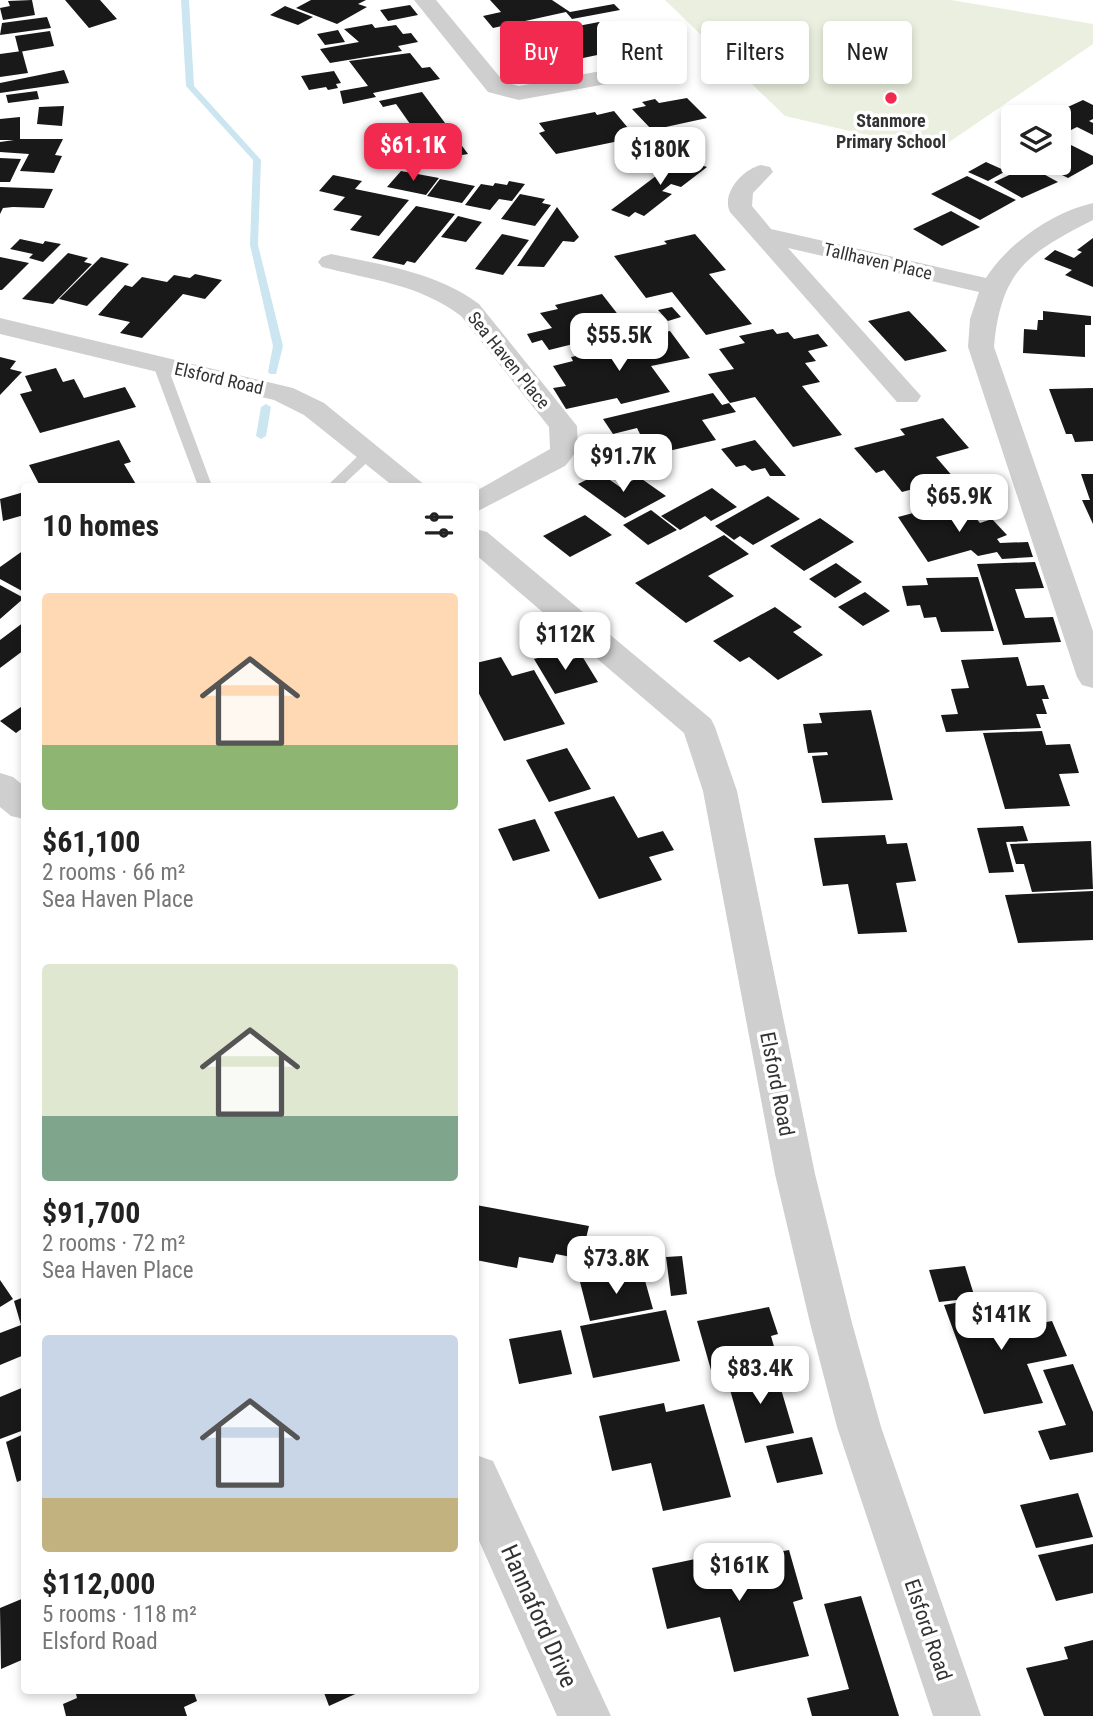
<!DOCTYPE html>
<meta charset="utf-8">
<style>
:root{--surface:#fff;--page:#f2f2f2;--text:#222;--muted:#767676;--accent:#f32a4f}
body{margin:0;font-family:"Roboto Condensed",sans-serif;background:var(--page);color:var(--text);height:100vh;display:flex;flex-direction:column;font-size:26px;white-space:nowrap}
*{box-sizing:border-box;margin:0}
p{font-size:23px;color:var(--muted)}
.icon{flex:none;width:38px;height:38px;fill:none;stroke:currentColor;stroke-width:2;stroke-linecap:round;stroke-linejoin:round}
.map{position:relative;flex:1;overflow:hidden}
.drawer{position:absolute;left:21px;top:483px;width:458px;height:1211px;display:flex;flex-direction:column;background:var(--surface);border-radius:7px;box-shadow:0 4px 10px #0003}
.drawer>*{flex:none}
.top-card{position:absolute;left:500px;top:21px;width:486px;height:63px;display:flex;gap:14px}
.controls{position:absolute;left:1001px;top:105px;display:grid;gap:14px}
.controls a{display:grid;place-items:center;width:70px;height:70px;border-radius:7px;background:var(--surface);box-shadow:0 4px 10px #0003;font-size:35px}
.price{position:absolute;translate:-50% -60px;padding:0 16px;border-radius:14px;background:#fff;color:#222;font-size:23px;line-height:46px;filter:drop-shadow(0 2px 4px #0008)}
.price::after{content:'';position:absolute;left:50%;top:42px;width:21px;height:16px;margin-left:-10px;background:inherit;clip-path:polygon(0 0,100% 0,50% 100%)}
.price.current{background:var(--accent);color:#fff}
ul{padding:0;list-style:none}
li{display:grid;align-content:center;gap:14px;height:371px;padding:0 21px}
li span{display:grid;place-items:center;height:217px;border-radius:7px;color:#555}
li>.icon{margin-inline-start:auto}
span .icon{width:126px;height:126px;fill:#fffc;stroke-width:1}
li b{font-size:30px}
h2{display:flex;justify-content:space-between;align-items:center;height:84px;padding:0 21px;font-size:30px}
.pill{padding:0 24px;border-radius:7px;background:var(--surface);box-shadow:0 4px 10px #0003;font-size:24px;line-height:63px}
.pill.current{background:var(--accent);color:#fff}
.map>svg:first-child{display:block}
</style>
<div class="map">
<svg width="1093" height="1716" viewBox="0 0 1093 1716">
<rect width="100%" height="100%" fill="#fff"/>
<!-- green -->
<path fill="#eaefdf" d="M665,0H951L1093,24V44L936,151L785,116Z"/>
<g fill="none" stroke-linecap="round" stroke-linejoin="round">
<!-- stream -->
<path fill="#cbe6f0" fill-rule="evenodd" d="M181,0H189L194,86L261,160L258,245L283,346L276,374H270L268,372L273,346L250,245L253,160L186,86Z
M266,404L271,407L266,436L261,439L256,436L261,407Z"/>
</g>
<!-- building -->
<path fill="#191919" d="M32,0L35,15L3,20L0,8L10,6L8,1Z
M65,0H100L117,19L89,28Z
M311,0H366L358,4L367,7L337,24L296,8Z
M490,0H552L570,12L614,4L620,10L572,19L566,12L493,28L483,16L501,12Z
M410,5L418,15L388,21L380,10Z
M285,6L313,17L298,25L270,15Z
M47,17L51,28L0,35L2,23Z
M599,22L626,49L583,58L557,30Z
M372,24L375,28L396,25L403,34L411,33L418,42L398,46L402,51L330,63L320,49L359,42L344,29Z
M338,30L345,42L325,45L317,34Z
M50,31L54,46L19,52L15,36Z
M22,51L28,73L0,77V54Z
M410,53L422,68L430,67L440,79L373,93L376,97L343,104L340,91L368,86L349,61Z
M64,70L69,83L0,93V83Z
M334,71L341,83L336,84L338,88L328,90L326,87L309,90L301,76Z
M37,91L39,99L8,103L6,95Z
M422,92L445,123L434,126L440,134L451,131L468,154L456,156L460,161L439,165L396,104L383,107L379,101Z
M687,98L707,118L652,130L632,109L646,106L642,102L655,99L659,103Z
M1083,100L1093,105V119L1089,121L1093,123V135L1077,127L1059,136V117H1046Z
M64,106L62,126L37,124L39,107Z
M614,111L642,145L625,148L619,141L556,154L539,133L545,131L539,123L595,112L597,115Z
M20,117V139H63L55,155L62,156L54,173L20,171L29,154L0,152V142L14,140H0V119Z
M1071,145L1093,156V164L1068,178L1038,163H1059V152Z
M685,154L702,160L697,164L707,167L681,187L671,184L662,191L672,194L644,216L635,212L629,217L611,210Z
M0,158L21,159L10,182H0Z
M986,162L1006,171L988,181L968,172Z
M1029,166L1058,182L1022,198L994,182Z
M401,171L439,178L426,195L387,187Z
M333,175L362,181L355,189L409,200L379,236L350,230L362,216L333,210L345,197L319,191Z
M967,176L1016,200L980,220L931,194Z
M440,179L475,186L462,203L427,196Z
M509,181L525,184L512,201L499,199L490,210L465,205L481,184L493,186L495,183L507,185Z
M0,187L53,189L44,208L13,207L3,208L0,214Z
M520,194L545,199L542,203L551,205L535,226L501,219Z
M416,206L455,214L415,263L407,261L404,265L372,258Z
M557,207L579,237L574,242L563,241L544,267L517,266Z
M951,211L980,227L942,246L913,229Z
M458,216L482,222L466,242L441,237Z
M502,234L529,240L503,275L475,269Z
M695,234L726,270L709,274L752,324L706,335L672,292L646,298L614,256L667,244L664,241Z
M1093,238V287L1065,275L1072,270L1044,259L1055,250L1074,258L1082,252L1077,250Z
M20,239L43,244L45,241L61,244L43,262L29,258L33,254L10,249Z
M68,253L88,258L84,262L92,264L53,304L22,299Z
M0,257L29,263L2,290H0Z
M101,257L129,264L87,306L59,299Z
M195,274L222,280L205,299L183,294L142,338L120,333L130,322L98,315L125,285L132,287L142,277L167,282L174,275L190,278Z
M602,294L630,330L549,350L542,340L532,343L527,334L552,328L540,313L558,309L555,305Z
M672,307L681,317L668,321L658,310Z
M909,311L934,337L947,351L905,361L868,321Z
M1043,311L1091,316V325H1085V357L1023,353L1024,329L1037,330L1038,320H1043Z
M773,329L777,334L788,332L794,339L818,334L828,346L808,351L816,361L805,363L820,382L802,386L842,435L793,447L755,397L730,403L708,374L734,369L719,349L745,343L739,336Z
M670,331L690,358L651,366L670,392L621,404L617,398L566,409L553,388L566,386L553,366L573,361L571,357L591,353L594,357L631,349L626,341Z
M0,357L16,361L10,369L22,372L0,395Z
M56,368L63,382L74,379L84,398L125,387L136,407L40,433L20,394L32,391L25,376Z
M1093,388V441L1075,442L1072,434H1066L1049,389Z
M713,393L722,405L729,403L736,412L702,420L716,440L651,455L636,435L640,434L637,428L613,434L603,419Z
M943,418L969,448L936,457L954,478L902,492L884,470L876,473L854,448L905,435L900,429Z
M119,440L131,462L124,464L137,486H40L29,465Z
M755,440L786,476H770L765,468L752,471L745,465L736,467L721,449Z
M600,473L620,487L639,477L666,496L625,518L578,484Z
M1081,474H1093V524L1082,500H1090Z
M712,488L737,507L711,521L705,516L680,530L661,516Z
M24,492V515L3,521L0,499Z
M768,496L800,519L753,545L740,536L734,540L715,526Z
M955,502L962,511L968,509L980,523L992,519L1007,535L997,539L1000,543L1028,542L1033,557L1002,559L997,552L978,556L971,550L928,562L898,517Z
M651,510L677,530L648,545L623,525Z
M585,515L612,535L570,557L543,536Z
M820,518L854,542L804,571L770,546Z
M724,535L749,554L708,576L734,596L686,623L635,583Z
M24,550V592L0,579V567Z
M1035,562L1044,588L1015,589L1025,618L1053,617L1061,642L1003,645L977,564Z
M836,563L862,582L835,598L809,579Z
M978,577L994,631L941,632L936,617L924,618L920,605L907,606L902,586L928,585L926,578Z
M0,585L24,598L0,619Z
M865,592L890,611L863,626L838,607Z
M775,607L802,627L793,632L823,655L778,680L749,657L740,662L713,641Z
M24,622V650L0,668V640Z
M564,651L570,660L582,656L598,682L555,694L534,659Z
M501,657L512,676L534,670L565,724L504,741L476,688V663Z
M1018,657L1027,686L1044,685L1049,699H1042L1047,714H1036L1041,728L946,732L941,715L958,714L951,689L969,688L961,660Z
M24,705V727L16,733L0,721Z
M871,710L893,800L822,803L812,756L828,755L827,752L808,753L803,724L822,723L819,713Z
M1042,731L1046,745L1070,744L1079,773L1059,774L1070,806L1005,809L983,733Z
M567,748L591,789L549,802L526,760Z
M614,796L638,838L663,831L674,850L649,857L662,880L599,899L554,812Z
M535,819L550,851L513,861L498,829Z
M1023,826L1028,841L1006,842L1014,872L989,873L977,828Z
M885,835L887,844L907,843L916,881L896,883L907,932L858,934L848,884L823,886L814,838Z
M1091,841L1093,889L1032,892L1024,864H1016L1010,844Z
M1093,891V940L1018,943L1005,895Z
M476,1205L589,1226L581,1259L556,1254L553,1263L519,1257L517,1268L476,1260Z
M682,1256L687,1294L671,1296L666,1257Z
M965,1266L975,1298L939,1302L929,1270Z
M642,1270L653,1309L590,1321L580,1282Z
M0,1280L13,1299L0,1307Z
M1000,1295L1013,1328L1052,1321L1067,1356L1027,1364L1043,1403L984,1414L944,1305Z
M24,1297V1355L0,1365V1333L21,1325L14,1301Z
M769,1307L778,1334L771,1336L777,1357L711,1370L697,1321Z
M666,1310L680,1361L593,1378L580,1326Z
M561,1330L572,1374L519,1384L509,1339Z
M1073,1364L1093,1412V1452L1050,1460L1038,1431L1066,1425L1043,1370Z
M775,1369L794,1433L745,1443L727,1379Z
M24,1387V1430L0,1439V1397Z
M664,1403L666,1412L704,1404L731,1497L663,1511L651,1463L612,1471L599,1416Z
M24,1434V1479L17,1482L6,1442Z
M812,1437L823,1474L777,1483L766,1446Z
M1078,1493L1093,1537L1036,1548L1020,1505Z
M1093,1544V1593L1056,1601L1038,1555Z
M777,1547L778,1552L789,1550L803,1599L793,1602L809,1656L734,1672L720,1617L667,1629L652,1568L734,1551L737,1561L750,1558L749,1552Z
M861,1596L899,1716H812L807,1698L849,1689L824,1604Z
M24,1598V1659L1,1669L0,1608Z
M1093,1640V1716H1044L1026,1668L1068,1659L1064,1647Z
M75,1690H193L197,1701L184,1707L187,1716H66L63,1704L77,1698Z
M323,1690H364L329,1706Z"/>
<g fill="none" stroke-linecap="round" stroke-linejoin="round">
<!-- service -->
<path fill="#cfcfcf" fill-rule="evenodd" d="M160,361L167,365L212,486H198L153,365Z
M369,449L376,453L374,456L342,486H327L364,450Z"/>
<!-- minor -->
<path fill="#cfcfcf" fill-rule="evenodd" d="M414,0H436L504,82L519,86L639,64L650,71L639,78L519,100L488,92Z
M761,165L770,167L773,172L753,193L752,206L771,229L986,278C1008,243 1053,212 1093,203V220C1028,253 1001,270 994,347L1093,631V688L1082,685L1077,677L968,347L970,319L979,292L788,248L921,396L917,402H897L730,212C721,193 743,169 761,165Z
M331,254C383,265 436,272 479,304L577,426C578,445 578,452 565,466L476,512V491L550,449L549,427L461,316C419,284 371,280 322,267L318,262L322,257Z
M0,318L293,388L324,403L426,486H393L304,415L274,400L0,334Z
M476,529L487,532L711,719L715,727L737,791L815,1174L852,1323L881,1427L981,1716H933L837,1427L810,1323L775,1174L703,791L684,733L476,555Z"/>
<!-- tertiary -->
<path fill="#cfcfcf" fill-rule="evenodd" d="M0,773L13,777L24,786V819L11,816L0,807Z
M476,1455L493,1461L611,1716H557L476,1534Z"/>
</g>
<!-- markers -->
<circle fill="#f32a4f" stroke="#fff" stroke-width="2.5" cx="891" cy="98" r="7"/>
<g text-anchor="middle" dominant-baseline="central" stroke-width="7" stroke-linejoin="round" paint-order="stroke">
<!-- far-poi labels -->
<g font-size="18" font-weight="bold" fill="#323232" stroke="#fff">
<text x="891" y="120">Stanmore<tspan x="891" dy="21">Primary School</tspan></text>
</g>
<!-- far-street labels -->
<g font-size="18" fill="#323232" stroke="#fff">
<text transform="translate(878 261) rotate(13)">Tallhaven Place</text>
<text transform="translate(509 360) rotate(51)">Sea Haven Place</text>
<text transform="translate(219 378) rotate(13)">Elsford Road</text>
</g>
<!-- street labels -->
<g font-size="21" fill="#323232" stroke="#fff">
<text transform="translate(777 1084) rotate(79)">Elsford Road</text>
<text transform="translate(928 1630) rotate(71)">Elsford Road</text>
</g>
<!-- near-street labels -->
<g font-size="24" fill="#323232" stroke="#fff">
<text transform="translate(539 1616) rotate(66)">Hannaford Drive</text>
</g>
</g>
</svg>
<div class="controls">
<a><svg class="icon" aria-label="layers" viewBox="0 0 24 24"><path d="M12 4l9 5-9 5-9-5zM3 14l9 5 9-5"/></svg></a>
</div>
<b class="price current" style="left:413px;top:183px">$61.1K</b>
<b class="price" style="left:660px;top:187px">$180K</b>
<b class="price" style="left:619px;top:373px">$55.5K</b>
<b class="price" style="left:623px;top:494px">$91.7K</b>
<b class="price" style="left:959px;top:534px">$65.9K</b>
<b class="price" style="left:565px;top:672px">$112K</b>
<b class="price" style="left:616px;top:1296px">$73.8K</b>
<b class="price" style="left:1001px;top:1352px">$141K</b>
<b class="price" style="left:760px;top:1406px">$83.4K</b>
<b class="price" style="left:739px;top:1603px">$161K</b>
<div class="top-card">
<a class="pill current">Buy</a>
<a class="pill">Rent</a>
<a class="pill">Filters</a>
<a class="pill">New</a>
</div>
<section class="drawer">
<h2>10 homes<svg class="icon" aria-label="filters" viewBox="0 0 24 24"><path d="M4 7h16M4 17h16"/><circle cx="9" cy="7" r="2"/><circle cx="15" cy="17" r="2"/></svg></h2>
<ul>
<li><span style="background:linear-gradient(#ffd9b3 70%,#8fb573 0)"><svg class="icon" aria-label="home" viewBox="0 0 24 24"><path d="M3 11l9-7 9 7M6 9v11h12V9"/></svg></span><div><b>$61,100</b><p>2 rooms · 66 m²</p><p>Sea Haven Place</p></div></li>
<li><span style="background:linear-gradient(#dfe7d0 70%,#7fa58c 0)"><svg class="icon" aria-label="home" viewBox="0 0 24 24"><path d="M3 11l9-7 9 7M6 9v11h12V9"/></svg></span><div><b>$91,700</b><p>2 rooms · 72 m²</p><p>Sea Haven Place</p></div></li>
<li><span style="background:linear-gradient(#c9d6e8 75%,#c2b280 0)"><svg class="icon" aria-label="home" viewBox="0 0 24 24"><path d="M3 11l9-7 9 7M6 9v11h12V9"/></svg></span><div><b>$112,000</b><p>5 rooms · 118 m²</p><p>Elsford Road</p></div></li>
</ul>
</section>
</div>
